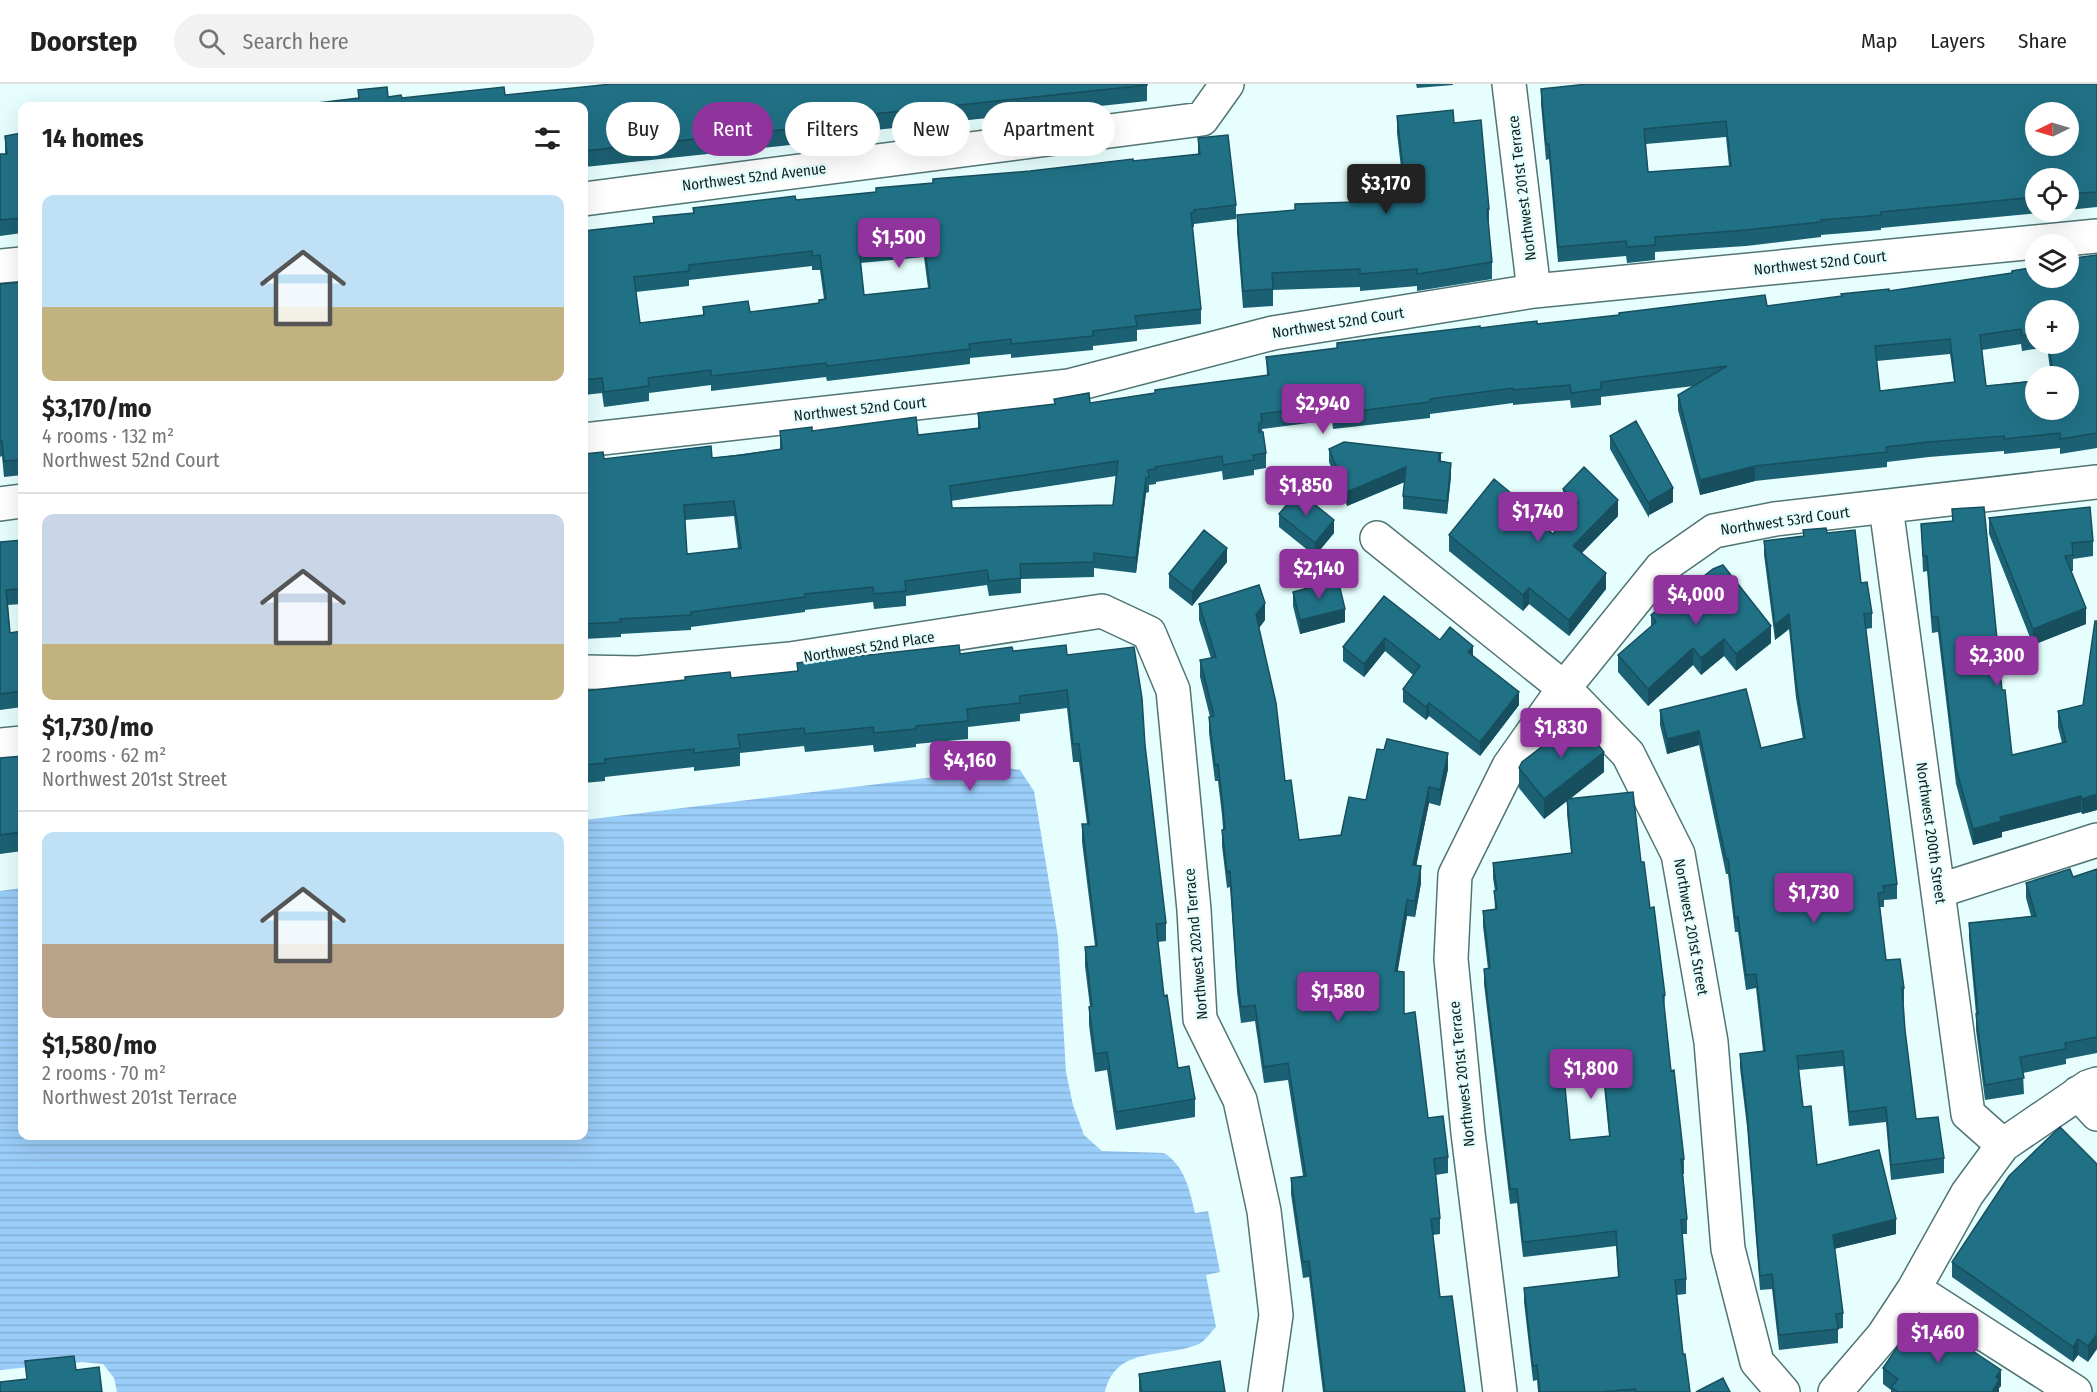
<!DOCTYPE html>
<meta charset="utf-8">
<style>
:root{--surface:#fff;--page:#f2f2f2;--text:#222;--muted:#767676;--line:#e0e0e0;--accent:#91339d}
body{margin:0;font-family:"Fira Sans Condensed",sans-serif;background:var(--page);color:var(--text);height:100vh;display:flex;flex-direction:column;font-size:22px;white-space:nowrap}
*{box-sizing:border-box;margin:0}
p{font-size:20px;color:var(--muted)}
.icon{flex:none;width:33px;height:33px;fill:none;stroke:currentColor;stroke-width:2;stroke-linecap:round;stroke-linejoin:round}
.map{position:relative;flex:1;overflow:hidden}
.sheet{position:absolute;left:18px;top:18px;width:570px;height:1038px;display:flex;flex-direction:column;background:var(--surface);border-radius:12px;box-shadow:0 6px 24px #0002}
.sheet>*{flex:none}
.banner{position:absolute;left:606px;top:18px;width:570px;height:54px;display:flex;gap:12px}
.needle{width:39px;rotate:265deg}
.controls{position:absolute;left:2025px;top:18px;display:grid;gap:12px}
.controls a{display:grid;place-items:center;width:54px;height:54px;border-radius:50%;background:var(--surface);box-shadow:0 6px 24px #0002;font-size:30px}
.price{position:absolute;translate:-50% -51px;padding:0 14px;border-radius:6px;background:var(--accent);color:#fff;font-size:20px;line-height:39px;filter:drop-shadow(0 2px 3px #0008)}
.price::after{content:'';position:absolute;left:50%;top:36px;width:18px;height:14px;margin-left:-9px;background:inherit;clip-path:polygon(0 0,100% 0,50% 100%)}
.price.selected{background:#222;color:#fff}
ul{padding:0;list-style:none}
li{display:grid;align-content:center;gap:12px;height:318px;padding:0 24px}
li+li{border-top:2px solid var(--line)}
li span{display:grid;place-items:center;height:186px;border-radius:12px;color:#555}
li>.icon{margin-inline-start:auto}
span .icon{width:108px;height:108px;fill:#fffc;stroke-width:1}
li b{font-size:26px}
h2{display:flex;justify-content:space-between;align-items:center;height:72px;padding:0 24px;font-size:26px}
.chip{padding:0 21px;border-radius:27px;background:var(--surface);box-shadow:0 6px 24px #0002;font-size:21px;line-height:54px}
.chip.selected{background:var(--accent);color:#fff}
header{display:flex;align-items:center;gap:36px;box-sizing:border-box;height:84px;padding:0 30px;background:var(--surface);border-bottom:2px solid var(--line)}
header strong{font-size:28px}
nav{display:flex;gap:33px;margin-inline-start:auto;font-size:21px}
.search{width:420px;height:54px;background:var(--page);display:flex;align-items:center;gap:15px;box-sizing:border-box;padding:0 21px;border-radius:33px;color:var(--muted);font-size:22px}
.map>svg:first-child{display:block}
</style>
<header>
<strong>Doorstep</strong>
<div class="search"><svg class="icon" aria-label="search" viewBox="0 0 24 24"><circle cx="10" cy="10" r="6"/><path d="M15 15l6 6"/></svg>Search here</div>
<nav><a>Map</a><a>Layers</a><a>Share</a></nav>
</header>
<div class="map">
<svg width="2097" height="1308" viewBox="0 0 2097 1308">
<defs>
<pattern id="water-rules" width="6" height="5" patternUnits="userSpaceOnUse" patternTransform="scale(1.5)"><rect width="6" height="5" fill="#9bcdf9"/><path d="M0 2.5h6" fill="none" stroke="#84b0d5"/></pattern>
</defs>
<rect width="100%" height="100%" fill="#e6fffe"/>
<!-- water -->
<path fill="url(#water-rules)" d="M1008,684L1020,686L1034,707L1058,853L1066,988L1073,1021L1084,1051L1102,1067L1164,1069C1185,1082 1190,1107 1195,1129L1208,1127L1220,1188L1206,1191L1216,1243C1211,1248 1205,1257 1199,1260C1164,1275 1116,1261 1105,1308H117L114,1294L103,1280L82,1278L0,1286V807L22,804V1052H584V736Z"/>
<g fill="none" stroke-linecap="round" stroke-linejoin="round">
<!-- minor casing -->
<g stroke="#507574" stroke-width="36">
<path id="minor" d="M1509,0L1534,207
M584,115L1202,35L1227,0
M0,182L22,180
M584,356L1069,302L1273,249L1534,207L2097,152
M0,420L22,417
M1886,423L1968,1030L2003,1061
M1377,454L1564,604L1628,670L1678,770L1711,958L1728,1165L1757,1278L1783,1308
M584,588L638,589L790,575L1102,527L1149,549L1173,606L1194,826L1200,935L1240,1016L1264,1127L1276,1231L1265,1308
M0,661L22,659
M1938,807L2097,756
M2078,1009L2097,1030
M1914,1205L2075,1308
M1500,1308L1468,1049L1451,875L1455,791L1509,682L1564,604L1661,484L1714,447L1775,435L2097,398
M1835,1308L1883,1252L1914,1205L1967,1110L2003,1061L2088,1003L2097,1000"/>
</g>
<!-- minor -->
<use href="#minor" stroke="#fff" stroke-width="33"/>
</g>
<!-- wall -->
<path fill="#1c6173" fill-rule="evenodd" d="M1147,0V17L866,47V53L585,83V85H584V22L358,14V6L388,13L402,14L505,11Z
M1416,0H1453V1L1417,4Z
M2097,0V123L2068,126V94H2036V128H2050L1881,144V146L1821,151V153L1746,162L1655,168V176L1627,179L1626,172L1558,178L1549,75L1546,76L1541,20V5ZM1726,53L1729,82L1648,88L1646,60Z
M1397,32L1454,39L1489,125V142H1488L1492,178V195L1417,207V202L1360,207V203L1273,206V222L1243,224L1237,148V131L1295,126L1404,110L1397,49Z
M22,49V149L0,152V70H5V52Z
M1198,54L1236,121V135L1194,140V143H1192L1201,225V240L1137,246V257L1093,262V266L1011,274V270L970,274V280L827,297L826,293L711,307V301L649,309V317L604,323L602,309L584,311V147L653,139V133L693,129V124L796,116L876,108L933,99L1030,87L1198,71ZM924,173L928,204L864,211L860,179ZM812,182V186H820L824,215L819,220L750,228L703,223V231L640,239L636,208L689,202V196Z
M2097,171V364L2060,370V364L2004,370V367L1929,373L1887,378V383L1755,397L1700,411L1678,326V311L1694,302L1601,313V321L1571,324L1570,316L1513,321V319L1430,330V334L1333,345L1332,336L1262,345L1266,369V384L1254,386V391L1223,396L1222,387L1156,398V400L1149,401V408L1146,409L1136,489L1094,484V493L1021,495V509L989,512L987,501L906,512V522L874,525L873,518L805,526V528L691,543V546L621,550V553L584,555V370L604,375L712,374L780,365V347H812L918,351L978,344V329L1054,320V315L1090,319L1267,292L1266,273L1337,264V259L1480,244L1767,222L1889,207L2012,189L2075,177ZM2036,226L2068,260H2036ZM2021,260L2022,267L2047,263L2051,292H2068L1986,302L1982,266ZM1950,270L1954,298L1880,307L1877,277ZM1116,392L1113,421L952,424L951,417ZM734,432L738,464L687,470L685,436Z
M22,198V391L4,393L2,372L0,373V200Z
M1610,352L1673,418L1649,431V434L1610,365Z
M1329,365L1441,378L1451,392L1447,430L1403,425V412L1405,398L1347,422L1329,378Z
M1563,405L1618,432L1582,469L1606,505L1569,552L1529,520L1523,527L1449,467V451L1517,421L1553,450L1571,428L1563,421Z
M1952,425L2002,606L2012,671L2062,659L2058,643V627L2083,621L2097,537V726L2082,730L2081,728L2002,748V753L1973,761L1956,700L1938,548L1932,549L1927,487L1923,488L1921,440L1952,437Z
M1279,430L1334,449L1315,472L1279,443Z
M1989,434L2093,457V472L2073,475V487H2071L2086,540L2033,561L1989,450Z
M1803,446L1827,449L1861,499L1872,529V544L1866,545L1897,800V815L1884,816V823H1880L1886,876L1904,904V919H1903L1905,946L1916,1035L1944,1074V1089L1891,1096L1886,1038L1849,1042L1843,982L1799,986L1803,1023L1817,1081L1896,1150L1834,1165L1843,1229V1244L1838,1245V1259L1779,1266L1772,1205L1760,1206L1747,1043L1740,984V970L1763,967L1756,904L1746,906L1738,848H1735L1728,790H1726L1699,661L1667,670L1660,641V626L1761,664L1803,655L1796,614L1789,545L1775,556L1764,471V457L1803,452Z
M22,456V520L8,521L10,549L22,547V623L0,626V458Z
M1227,478L1192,522L1169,504V490Z
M1293,508L1345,538L1300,550L1293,522Z
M1384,512L1440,556L1473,572L1519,621L1480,672L1429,632L1426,636L1403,618V605L1413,591L1385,567L1364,593L1343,577V563Z
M1675,515L1771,559L1736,587L1724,572L1701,591L1693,581L1648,622L1618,588V571L1651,543V531Z
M1199,520L1265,536L1259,544L1285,697L1299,756L1341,751L1366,716L1448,685L1440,722L1429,719L1416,782L1421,799L1415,833L1407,832L1397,887L1404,930L1428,1034L1448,1073V1089L1436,1091L1440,1134V1150L1433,1151L1440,1213L1465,1308H1323L1309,1193L1303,1194L1291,1110V1094L1303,1092L1288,996L1264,999L1255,937L1241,939L1237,908L1230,803L1227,804L1222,762V746L1223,745L1222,731L1218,697H1215L1209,649V633H1210L1200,593V576L1211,574L1199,536Z
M1013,567L1067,571L1145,661L1166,839V857L1158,858L1164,912L1178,984L1195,1015V1033L1116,1046L1107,986L1095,988L1089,941V923H1090L1085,882V863L1095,862L1082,758V740H1087L1079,678H1073L1067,624L1020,630V637L968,643V655L916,660V663L874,668L873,661L805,668L804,662L740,669V682L694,687V683L605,693V697L584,699V607L731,594L797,587V579Z
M22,672V767L0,770V674Z
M1519,684L1604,688L1570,715L1641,778L1665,911L1664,926L1671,987L1684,1075V1090H1683L1687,1135V1150H1682L1686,1195V1210L1677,1211L1683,1270L1690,1308H1538L1537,1296L1533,1297L1524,1218V1204L1618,1193L1616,1162L1523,1173L1517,1119L1510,1120L1484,900V885H1488L1483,842V827L1495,826L1494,807H1495L1493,794V779L1571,769L1567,730V717L1544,735L1519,704ZM1603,993L1609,1052L1570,1056L1564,997Z
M2097,785V969L2066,975V980L2023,989L2024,1010L1985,1016L1976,946V930L1969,854V839L2031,832L2026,814V799L2073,793Z
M2097,1080L2088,1278L2078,1271L2073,1278L1952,1193V1178Z
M1883,1284L2001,1302L1999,1304V1308H1891V1306L1883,1300Z
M1139,1290L1225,1308H1139Z"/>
<!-- shaded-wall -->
<path fill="#174f5e" d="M1441,369V382L1439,391V370Z
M1451,379V392L1447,430V417Z
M1755,382V397L1700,411V396Z
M1406,383V397L1347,422V408Z
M1146,394V409L1136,489V474Z
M1673,404V418L1649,431V418Z
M1618,416V432L1573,478V462Z
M1334,436V449L1315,472V459Z
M1227,464V478L1192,522V508Z
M1606,489V505L1569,552V536Z
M1529,504V520L1523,527V511Z
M1265,519V536L1256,548V531Z
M2086,524V540L2033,561V545Z
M1345,525V538L1300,550V536Z
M1789,530V545L1775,556V541Z
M1771,542V559L1736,587V570Z
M1385,554V567L1364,593V580Z
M1724,555V572L1701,591V574Z
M1473,562V575L1468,568Z
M1693,564V581L1648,622V605Z
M1519,608V621L1480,672V658Z
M1429,619V632L1426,636V623Z
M1699,647V661L1667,670V655Z
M1604,668V688L1544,735V715Z
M1448,669V685L1440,722V706Z
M1429,703V719L1413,797V781Z
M2097,710V726L2082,730V715Z
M2081,712V728L2002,748V753L1973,761V745L2000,733Z
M1421,782V799L1415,833V817Z
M1407,816V832L1395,904V887Z
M1896,1135V1150L1833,1165V1151Z
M2097,1250V1265L2088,1278V1262Z
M2078,1255V1271L2073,1278V1263Z
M2001,1286V1302L1999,1304V1308H1992L1996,1293Z"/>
<!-- building -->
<path fill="#217186" stroke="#174f5e" stroke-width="1.5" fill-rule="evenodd" d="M612,0H1147V1L865,31L866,37L584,67L585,69H584V22H301V21L359,14L358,6L387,3L388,13L401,11L402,14L504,3L505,11Z
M1588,0H2097V108L2068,110V94H2036V113L1881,128V131L1821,136V138L1746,146L1655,153V161L1627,163L1626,157L1558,163L1549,60H1546L1541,5ZM2036,28H2068V62H2036ZM1726,37L1731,82L1648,88L1644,45Z
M1453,26L1454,39L1481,36L1489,125H1487L1492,178L1417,190V185L1360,190V185L1272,189L1273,205L1243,207L1237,131L1295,126V120L1354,118V114L1406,110L1397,32Z
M22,49V134L0,136V70H7L5,52Z
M1228,51L1236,121L1194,126V128L1191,129L1201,225L1135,232L1137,242L1093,247V252L1011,260V255L969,260L970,265L827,282L826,279L711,292V286L648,294L649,302L604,308L602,294L584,296V147L654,139L653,133L694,129L693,124L795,112L796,116L876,108V104L933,99V95L1030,87L1133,75V77L1200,70L1198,54ZM924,158L930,204L864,211L859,164ZM812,167V172L820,171L826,215L819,216V219L750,228L748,217L703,223L704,231L640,239L634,193L689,187V181Z
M2097,171V349L2060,355V349L2004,355V352L1929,358L1886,363L1887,368L1755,382L1700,396L1678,311L1727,282L1601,298V305L1571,309L1570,301L1513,306V304L1430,315V318L1333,330L1332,321L1261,330L1262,338L1259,339V348H1263L1266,369L1253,371L1254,376L1223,381L1222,372L1155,383L1156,385L1148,386L1149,393L1146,394L1136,474L1094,469V478L1020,480L1021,494L989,497L987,486L905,497L906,507L874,510L873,503L805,510V513L691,528V531L620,535L621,538L584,540V370L603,368L604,375L711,362L712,374L743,371L782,365L780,347L812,343V347L916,333L918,351L980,344L978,329L1055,320L1054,315L1089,309L1090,319L1155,309V306L1269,291L1266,273L1337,264V259L1480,242V244L1537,237V240L1619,231V229L1765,211L1767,222L1842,212L1841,210L1889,205V207L2012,189V187L2036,183V194H2068V178L2075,177V174ZM2036,226H2068V260H2049L2053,292H2068V326H2036V297L1986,302L1980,251L2021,245L2022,252L2036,250ZM1950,255L1955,298L1880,307L1875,262ZM1118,377L1113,421L952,424L950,402ZM734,417L741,464L687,470L684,421Z
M22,198V376L4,377L2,357L0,358V200Z
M1636,337L1673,404L1649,418V420L1610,352Z
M1344,358L1441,369L1439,370V377L1451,379L1447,417L1403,412L1406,383L1347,408L1329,365Z
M1584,383L1618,416L1573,462L1606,489L1569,536L1529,504L1523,511L1449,451L1494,395L1517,414L1514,418L1553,450L1578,419L1563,405Z
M1298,407L1334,436L1315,459L1279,430Z
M1984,423L2002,606H2005L2012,671L2066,658L2058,627L2083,621L2095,537H2097V710L2082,715L2081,712L2000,733L2002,737L1973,745L1956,684L1938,533H1932L1927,472H1923L1921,440L1953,437L1952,425Z
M2090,423L2093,457L2072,459L2073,471L2065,472L2086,524L2033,545L1989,434Z
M1826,444L1827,449L1855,446L1861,499L1867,498L1872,529L1864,530L1897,800L1883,802L1884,808L1878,809L1886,876L1900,875L1904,904H1902L1905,946L1916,1035L1938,1033L1944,1074L1891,1081L1886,1023L1849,1028L1843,967L1797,972L1803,1023L1811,1022L1817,1081L1879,1066L1896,1135L1833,1151L1843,1229L1836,1230L1838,1245L1779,1251L1772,1190L1760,1192L1747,1029L1740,970L1765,967L1756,890L1746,891L1738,833L1735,834L1728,775H1726L1699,647L1667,655L1660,626L1746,605L1761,664L1805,654L1796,599L1789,530L1775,541L1764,457L1804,452L1803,446Z
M1204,446L1227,464L1192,508L1169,490Z
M22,456V505L6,506L10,549L22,547V607L0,610V458Z
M1723,481L1771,542L1736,570L1724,555L1701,574L1693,564L1648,605L1618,571L1656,538L1651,531L1673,512L1675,515L1713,485Z
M1338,496L1345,525L1300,536L1293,508Z
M1259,501L1265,519L1256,531L1276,619L1285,697L1291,696L1299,756L1341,751L1349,713L1366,716L1377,665L1384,666L1387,655L1448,669L1440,706L1429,703L1413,781L1421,782L1415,817L1407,816L1395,887L1404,888V930L1415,928L1428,1034L1443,1032L1448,1073L1434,1075L1440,1134L1431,1135L1440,1213L1452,1212L1465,1308H1325L1309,1177L1303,1178L1291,1094L1306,1092L1288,979L1264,983L1255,921L1241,923L1237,892L1230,787L1227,788L1222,746L1225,745L1222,714L1218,680L1215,681L1209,633L1214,632L1200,576L1216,573L1199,520Z
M1384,512L1440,556L1450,543L1473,562L1468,568L1519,608L1480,658L1429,619L1426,623L1403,605L1420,582L1385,554L1364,580L1343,563Z
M959,561L960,570L1012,563L1013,567L1066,561L1067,571L1134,563L1142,614L1145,661L1166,839L1156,840L1164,912L1167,911L1178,984L1189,982L1195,1015L1116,1028L1107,968L1095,970L1089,923L1092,922L1085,863L1097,862L1082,740H1089L1079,660H1073L1067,606L1020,612V619L967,625L968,637L916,642V645L874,649L873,643L805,650L804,644L738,651L740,664L694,669V665L605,675V679L584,681V607L685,596V593L730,588L731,594L798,587L797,579Z
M1578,635L1604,668L1544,715L1519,684L1522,678Z
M22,672V748L0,751V674Z
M1633,708L1641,778H1644L1650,824L1654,823L1665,911H1663L1671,987L1674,986L1684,1075H1681L1687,1135L1681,1136L1686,1195L1675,1196L1683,1270H1685L1690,1308H1636L1635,1305L1600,1308H1540L1537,1281L1533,1282L1524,1204L1619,1193L1616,1147L1523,1158L1517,1105H1510L1484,885L1490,884L1483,827L1497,825L1494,807L1497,806L1493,779L1572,769L1567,715ZM1603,978L1610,1052L1570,1056L1563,982Z
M2070,785L2073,793L2097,785V953L2065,959L2066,965L2020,973L2024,994L1985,1001L1976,930H1978L1969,839L2036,832L2026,799Z
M2060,1043L2097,1080V1250L2088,1262L2078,1255L2073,1263L1952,1178L2009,1092Z
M1919,1231L2001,1286L1996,1293L1999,1296L1992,1308H1898L1891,1303L1898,1295L1883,1284Z
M74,1272L76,1286L99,1283L102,1308H0V1298L27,1295L25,1277Z
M1220,1277L1225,1308H1142L1139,1290Z
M1723,1294L1730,1308H1696Z"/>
<g text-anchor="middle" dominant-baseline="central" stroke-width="5" stroke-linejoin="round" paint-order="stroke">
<!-- street labels -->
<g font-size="15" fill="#10201f" stroke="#e6fffe">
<text transform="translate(754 93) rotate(-7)">Northwest 52nd Avenue</text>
<text transform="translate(1522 104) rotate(-97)">Northwest 201st Terrace</text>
<text transform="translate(1820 179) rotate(-6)">Northwest 52nd Court</text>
<text transform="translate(1338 239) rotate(-9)">Northwest 52nd Court</text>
<text transform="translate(860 325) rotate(-6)">Northwest 52nd Court</text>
<text transform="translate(1785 437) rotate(-8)">Northwest 53rd Court</text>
<text transform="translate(869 563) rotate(-9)">Northwest 52nd Place</text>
<text transform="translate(1931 749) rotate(82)">Northwest 200th Street</text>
<text transform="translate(1691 843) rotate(80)">Northwest 201st Street</text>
<text transform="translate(1196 860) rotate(-95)">Northwest 202nd Terrace</text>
<text transform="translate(1462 990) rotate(-96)">Northwest 201st Terrace</text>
</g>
</g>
</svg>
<div class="controls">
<a><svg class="needle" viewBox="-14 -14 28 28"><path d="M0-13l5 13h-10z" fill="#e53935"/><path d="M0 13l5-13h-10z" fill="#767676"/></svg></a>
<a><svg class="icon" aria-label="locate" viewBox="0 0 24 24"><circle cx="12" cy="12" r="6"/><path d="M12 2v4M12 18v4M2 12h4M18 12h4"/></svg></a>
<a><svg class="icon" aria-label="layers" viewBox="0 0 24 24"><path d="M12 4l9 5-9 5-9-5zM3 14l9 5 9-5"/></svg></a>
<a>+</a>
<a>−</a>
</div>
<b class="price selected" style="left:1386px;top:131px">$3,170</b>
<b class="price" style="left:899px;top:185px">$1,500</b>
<b class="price" style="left:1323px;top:351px">$2,940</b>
<b class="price" style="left:1306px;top:433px">$1,850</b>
<b class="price" style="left:1538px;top:459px">$1,740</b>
<b class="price" style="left:1319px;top:516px">$2,140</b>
<b class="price" style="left:1696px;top:542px">$4,000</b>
<b class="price" style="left:1997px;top:603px">$2,300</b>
<b class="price" style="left:1561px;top:675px">$1,830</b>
<b class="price" style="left:970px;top:708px">$4,160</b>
<b class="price" style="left:1814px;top:840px">$1,730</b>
<b class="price" style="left:1338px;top:939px">$1,580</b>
<b class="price" style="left:1591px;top:1016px">$1,800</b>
<b class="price" style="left:1938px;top:1280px">$1,460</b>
<div class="banner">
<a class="chip">Buy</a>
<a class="chip selected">Rent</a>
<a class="chip">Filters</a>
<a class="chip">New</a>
<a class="chip">Apartment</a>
</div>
<section class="sheet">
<h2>14 homes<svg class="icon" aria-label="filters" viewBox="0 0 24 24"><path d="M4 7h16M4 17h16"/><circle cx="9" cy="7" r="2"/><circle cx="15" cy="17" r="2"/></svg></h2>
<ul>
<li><span style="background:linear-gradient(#bfe0f5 60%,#c2b280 0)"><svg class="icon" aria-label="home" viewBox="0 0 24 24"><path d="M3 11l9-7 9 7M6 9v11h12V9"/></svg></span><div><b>$3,170/mo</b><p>4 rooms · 132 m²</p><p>Northwest 52nd Court</p></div></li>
<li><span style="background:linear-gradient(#c9d6e8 70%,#c2b280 0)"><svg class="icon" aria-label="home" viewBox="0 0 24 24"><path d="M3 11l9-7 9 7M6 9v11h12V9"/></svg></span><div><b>$1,730/mo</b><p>2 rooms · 62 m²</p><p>Northwest 201st Street</p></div></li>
<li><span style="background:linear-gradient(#bfe0f5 60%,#b9a48a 0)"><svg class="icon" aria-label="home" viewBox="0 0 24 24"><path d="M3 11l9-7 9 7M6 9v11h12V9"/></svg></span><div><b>$1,580/mo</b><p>2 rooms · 70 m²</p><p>Northwest 201st Terrace</p></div></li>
</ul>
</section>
</div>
